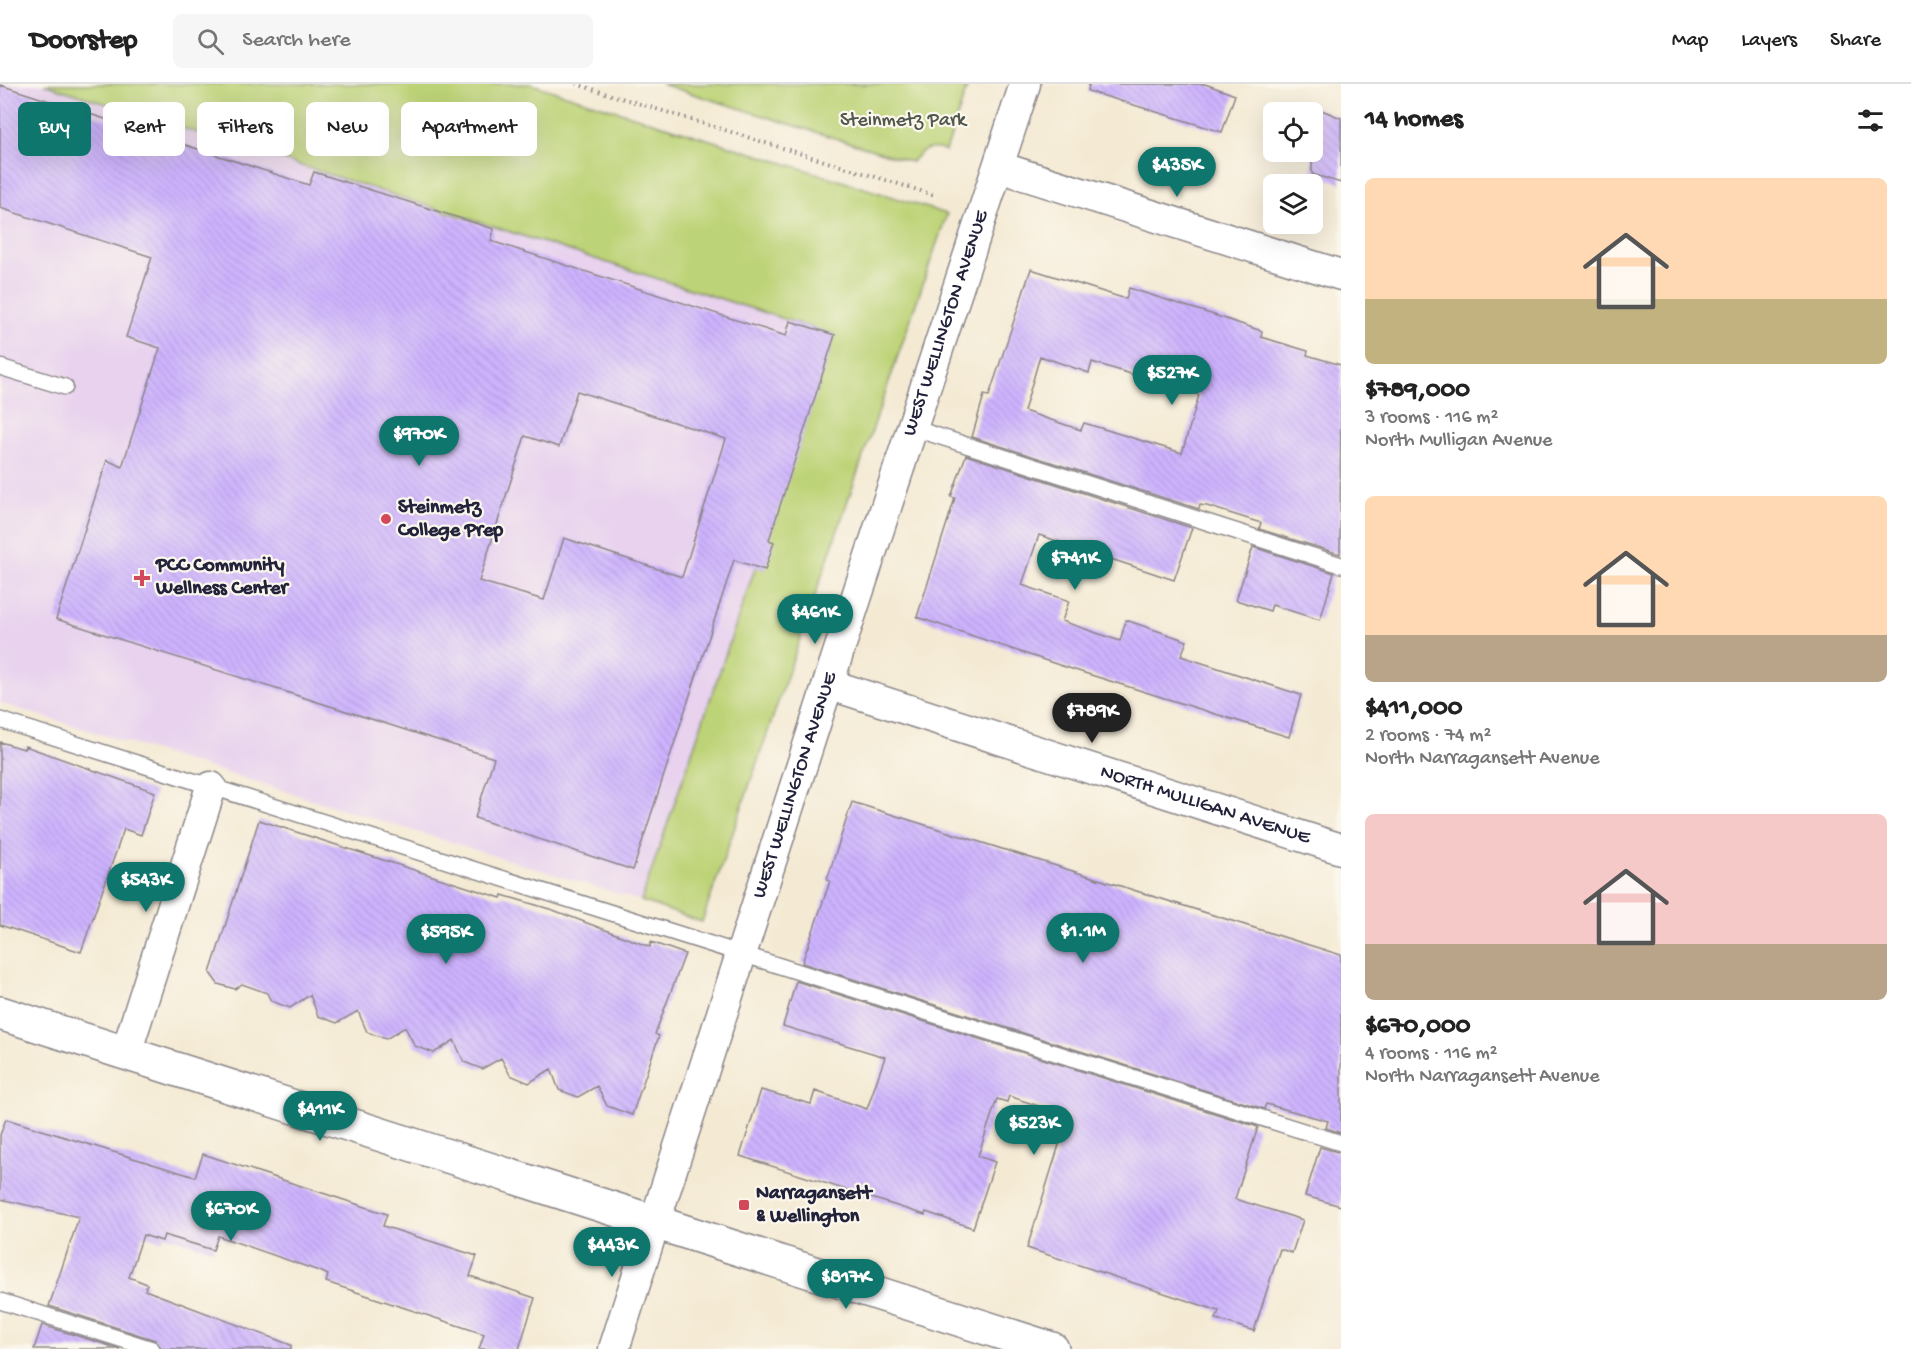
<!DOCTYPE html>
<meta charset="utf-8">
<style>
:root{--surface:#fff;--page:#f6f6f6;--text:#222;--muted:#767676;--line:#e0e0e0;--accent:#0f766e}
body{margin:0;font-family:"Gochi Hand",sans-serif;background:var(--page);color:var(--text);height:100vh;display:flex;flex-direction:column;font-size:22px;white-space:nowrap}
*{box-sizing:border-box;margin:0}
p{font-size:20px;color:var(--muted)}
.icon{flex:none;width:33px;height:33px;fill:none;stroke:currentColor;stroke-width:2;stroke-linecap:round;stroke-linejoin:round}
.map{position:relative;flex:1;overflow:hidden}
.drawer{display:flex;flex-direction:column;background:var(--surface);width:570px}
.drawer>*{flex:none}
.hud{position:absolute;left:18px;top:18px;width:570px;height:54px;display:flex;gap:12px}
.buttons{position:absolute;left:1263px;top:18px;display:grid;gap:12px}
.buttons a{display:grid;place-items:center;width:60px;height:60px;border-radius:9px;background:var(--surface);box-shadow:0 6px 24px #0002;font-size:30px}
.price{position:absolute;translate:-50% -51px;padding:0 14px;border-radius:21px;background:var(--accent);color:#fff;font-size:20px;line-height:39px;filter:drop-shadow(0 2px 3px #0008)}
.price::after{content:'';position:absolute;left:50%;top:36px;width:18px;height:14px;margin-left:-9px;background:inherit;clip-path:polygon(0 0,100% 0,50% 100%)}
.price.selected{background:#222;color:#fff}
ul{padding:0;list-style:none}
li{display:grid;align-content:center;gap:12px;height:318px;padding:0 24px}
li span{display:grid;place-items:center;height:186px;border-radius:9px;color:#555}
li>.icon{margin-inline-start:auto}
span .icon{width:108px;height:108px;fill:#fffc;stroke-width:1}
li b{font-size:26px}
h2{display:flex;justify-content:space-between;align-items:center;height:72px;padding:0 24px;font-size:26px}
.pill{padding:0 21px;border-radius:9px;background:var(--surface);box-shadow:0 6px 24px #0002;font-size:21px;line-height:54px}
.pill.selected{background:var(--accent);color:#fff}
header{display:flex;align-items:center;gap:36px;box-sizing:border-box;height:84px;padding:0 30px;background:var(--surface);border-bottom:2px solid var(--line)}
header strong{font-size:28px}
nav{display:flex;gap:33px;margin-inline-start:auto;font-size:21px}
.search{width:420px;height:54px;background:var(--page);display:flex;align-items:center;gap:15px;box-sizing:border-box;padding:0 21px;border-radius:9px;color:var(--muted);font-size:22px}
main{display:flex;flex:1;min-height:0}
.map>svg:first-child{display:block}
</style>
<header>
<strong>Doorstep</strong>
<div class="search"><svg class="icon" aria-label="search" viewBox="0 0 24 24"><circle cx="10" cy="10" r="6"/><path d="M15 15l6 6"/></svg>Search here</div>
<nav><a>Map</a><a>Layers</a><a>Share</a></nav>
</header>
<main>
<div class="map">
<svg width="1341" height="1265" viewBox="0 0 1341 1265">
<defs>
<pattern id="building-back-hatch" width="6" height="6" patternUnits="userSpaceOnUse" patternTransform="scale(1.5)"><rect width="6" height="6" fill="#ceb3fe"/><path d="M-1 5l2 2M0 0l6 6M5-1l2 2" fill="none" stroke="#b19adb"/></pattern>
</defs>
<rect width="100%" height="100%" fill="#fbf7ec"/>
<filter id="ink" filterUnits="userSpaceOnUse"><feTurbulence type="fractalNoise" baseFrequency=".0167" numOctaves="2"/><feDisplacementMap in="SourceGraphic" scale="12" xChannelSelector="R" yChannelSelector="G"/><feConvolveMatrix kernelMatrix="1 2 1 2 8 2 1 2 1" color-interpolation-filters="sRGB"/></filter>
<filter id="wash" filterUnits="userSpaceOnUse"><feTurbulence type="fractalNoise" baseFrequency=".008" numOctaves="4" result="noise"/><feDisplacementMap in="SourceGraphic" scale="24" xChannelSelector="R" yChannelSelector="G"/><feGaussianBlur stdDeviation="1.35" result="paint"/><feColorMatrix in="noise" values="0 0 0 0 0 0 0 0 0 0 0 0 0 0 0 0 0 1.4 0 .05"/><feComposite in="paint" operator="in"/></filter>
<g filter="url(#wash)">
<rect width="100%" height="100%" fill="#f4ead4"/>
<!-- built -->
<path fill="#e8d2ee" d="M0,0H44L835,251L641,817L0,619Z"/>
<!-- green -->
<path fill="#bdd377" stroke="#707a59" stroke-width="1.5" d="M44,0H531L947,130L702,838L641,817L835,251Z
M661,0H968L946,67C931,62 922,64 912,78Z"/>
<g id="blocks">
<!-- building -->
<path fill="url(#building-back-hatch)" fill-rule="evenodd" d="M1089,0H1205L1235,11L1222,48L1088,7Z
M0,1L309,101L314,88L494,145L491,157L786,252L790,237L835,251L769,456L774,458L765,486L734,476L633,786L475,734L494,674L56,535L107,376L122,383L160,264L126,253L152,173L0,124ZM577,307L726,355L682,493L564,454L544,516L479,497L525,352L559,363Z
M1312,22L1341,34V99L1312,90Z
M1031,185L1126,215L1129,204L1214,231L1262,247L1261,253L1308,267L1307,271L1341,281L1340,470L1259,445L1261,439L1207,422L1200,421L1199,425L972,353L984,311L989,312ZM1040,272L1089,289L1092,278L1199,311L1182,369L1084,339L1081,346L1024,327Z
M966,371L1192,444L1174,496L1039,451L1022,501L1069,517L1062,537L1120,557L1126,536L1187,557L1181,572L1301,611L1289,653L1059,581L917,533L955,414L951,413Z
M1253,463L1334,489L1320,536L1272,521L1270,527L1236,516Z
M0,658L24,665L25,662L155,708L141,751L124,745L81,868L0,841Z
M852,718L1341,871V1049L1326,1044L1328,1037L1266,1020L1264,1025L802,879L830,797L827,796Z
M259,736L501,814L502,811L553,826L650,863L651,858L685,870L655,950L659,952L632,1031L607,1022L597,1002L578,1013L559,1006L551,985L529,999L510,991L501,974L482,985L464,978L454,956L434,969L415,962L405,943L386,955L367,948L358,927L337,939L318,932L310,911L290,924L271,917L267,909L242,900L235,905L218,900L210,889Z
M796,897L1258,1043L1235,1115L1303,1136L1292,1169L1280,1165L1254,1247L1216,1235L1219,1227L1027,1164L1068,1032L1009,1012L1007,1018L997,1015L978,1072L995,1078L973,1144L926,1128L925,1131L740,1072L761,1006L811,1020L815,1007L867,1025L885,973L783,942Z
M6,1035L195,1093L203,1070L387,1130L383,1142L477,1172L470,1192L535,1214L519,1265H479L484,1250L326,1198L328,1191L322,1188L218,1152L213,1166L164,1151L162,1157L143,1151L129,1193L147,1200L145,1206L291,1261V1265H162L155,1256L49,1222L79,1133L0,1115V1051Z
M1320,1063L1341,1069V1122L1305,1112Z
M42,1241L120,1265H34Z"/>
</g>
</g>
<g filter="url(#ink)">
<use href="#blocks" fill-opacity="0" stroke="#8b8688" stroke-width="1.5"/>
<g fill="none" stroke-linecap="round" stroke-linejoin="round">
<!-- lane casing -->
<g stroke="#8b8688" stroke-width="18">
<path id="lane" d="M0,283L65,303
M913,344L1341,481
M0,636L1341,1059
M0,1217L152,1265"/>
</g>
<!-- street casing -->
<g stroke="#8b8688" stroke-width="33">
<g id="street">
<path d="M999,83L1341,191"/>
<path id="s1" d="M828,600L1341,765"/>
<path d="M126,969L211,703"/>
<path id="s2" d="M614,1265L828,600L1025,0"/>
</g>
</g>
<!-- secondary casing -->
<g stroke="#8b8688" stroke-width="36">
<path id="secondary" d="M0,929L1052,1265"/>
</g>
<!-- path -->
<path stroke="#8b8688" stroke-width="4" stroke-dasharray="1.5 4.5" stroke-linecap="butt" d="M576,0L934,111"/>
<!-- lane -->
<use href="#lane" stroke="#fff" stroke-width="15"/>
<!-- street -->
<use href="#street" stroke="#fff" stroke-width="30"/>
<!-- secondary -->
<use href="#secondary" stroke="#fff" stroke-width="33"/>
</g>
</g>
<!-- markers -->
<g fill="#d1495b" stroke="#fbf7ec" stroke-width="2">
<circle cx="386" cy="435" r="6"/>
<path d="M139 485h6v6h6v6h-6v6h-6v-6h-6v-6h6z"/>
<rect x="738" y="1115" width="12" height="12" rx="3"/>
</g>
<g text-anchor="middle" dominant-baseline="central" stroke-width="4.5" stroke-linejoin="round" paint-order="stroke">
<!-- park labels -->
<g font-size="20" fill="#50574d" stroke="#fbf7ec">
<text x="903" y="37">Steinmetz Park</text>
</g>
<!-- street labels -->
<g font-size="20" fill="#22223b" stroke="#fbf7ec">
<text stroke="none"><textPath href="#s2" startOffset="1078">WEST WELLINGTON AVENUE</textPath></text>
<text stroke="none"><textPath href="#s2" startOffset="592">WEST WELLINGTON AVENUE</textPath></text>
<text stroke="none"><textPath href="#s1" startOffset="396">NORTH MULLIGAN AVENUE</textPath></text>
</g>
<!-- poi labels -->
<g font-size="20" font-weight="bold" fill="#22223b" stroke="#fbf7ec" text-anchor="start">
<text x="398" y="424">Steinmetz<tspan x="398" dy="23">College Prep</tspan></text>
<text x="156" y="482">PCC Community<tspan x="156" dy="23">Wellness Center</tspan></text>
<text x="756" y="1110">Narragansett<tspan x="756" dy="23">&amp; Wellington</tspan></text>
</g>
</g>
</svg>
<div class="buttons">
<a><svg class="icon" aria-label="locate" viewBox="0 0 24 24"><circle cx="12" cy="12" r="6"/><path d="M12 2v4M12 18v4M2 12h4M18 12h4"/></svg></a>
<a><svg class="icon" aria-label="layers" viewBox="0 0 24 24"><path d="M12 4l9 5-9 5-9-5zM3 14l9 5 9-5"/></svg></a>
</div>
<b class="price" style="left:1177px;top:114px">$435K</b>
<b class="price" style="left:1172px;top:322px">$527K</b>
<b class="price" style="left:419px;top:383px">$970K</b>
<b class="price" style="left:1075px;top:507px">$741K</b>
<b class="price" style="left:815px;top:561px">$461K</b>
<b class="price selected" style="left:1092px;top:660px">$789K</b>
<b class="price" style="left:146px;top:829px">$543K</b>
<b class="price" style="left:1083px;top:880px">$1.1M</b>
<b class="price" style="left:446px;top:881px">$595K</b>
<b class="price" style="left:320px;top:1058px">$411K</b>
<b class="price" style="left:1034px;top:1072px">$523K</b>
<b class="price" style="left:231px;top:1158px">$670K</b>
<b class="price" style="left:612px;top:1194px">$443K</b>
<b class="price" style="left:846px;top:1226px">$817K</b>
<div class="hud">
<a class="pill selected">Buy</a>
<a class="pill">Rent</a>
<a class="pill">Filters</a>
<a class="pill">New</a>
<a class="pill">Apartment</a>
</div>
</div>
<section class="drawer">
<h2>14 homes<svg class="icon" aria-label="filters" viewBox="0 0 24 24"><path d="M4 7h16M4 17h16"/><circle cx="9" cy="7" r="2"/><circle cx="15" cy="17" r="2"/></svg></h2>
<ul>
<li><span style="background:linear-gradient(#ffd9b3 65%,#c2b280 0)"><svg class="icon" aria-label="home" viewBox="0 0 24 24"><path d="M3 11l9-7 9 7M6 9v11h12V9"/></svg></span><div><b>$789,000</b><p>3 rooms · 116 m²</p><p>North Mulligan Avenue</p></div></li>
<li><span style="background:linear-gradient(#ffd9b3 75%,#b9a48a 0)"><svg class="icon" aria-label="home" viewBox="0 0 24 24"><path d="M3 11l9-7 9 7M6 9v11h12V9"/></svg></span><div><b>$411,000</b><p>2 rooms · 74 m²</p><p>North Narragansett Avenue</p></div></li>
<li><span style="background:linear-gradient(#f6c9c9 70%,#b9a48a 0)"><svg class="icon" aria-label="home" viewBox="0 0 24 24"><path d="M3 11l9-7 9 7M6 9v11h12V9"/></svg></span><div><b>$670,000</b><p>4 rooms · 116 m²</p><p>North Narragansett Avenue</p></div></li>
</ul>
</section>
</main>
